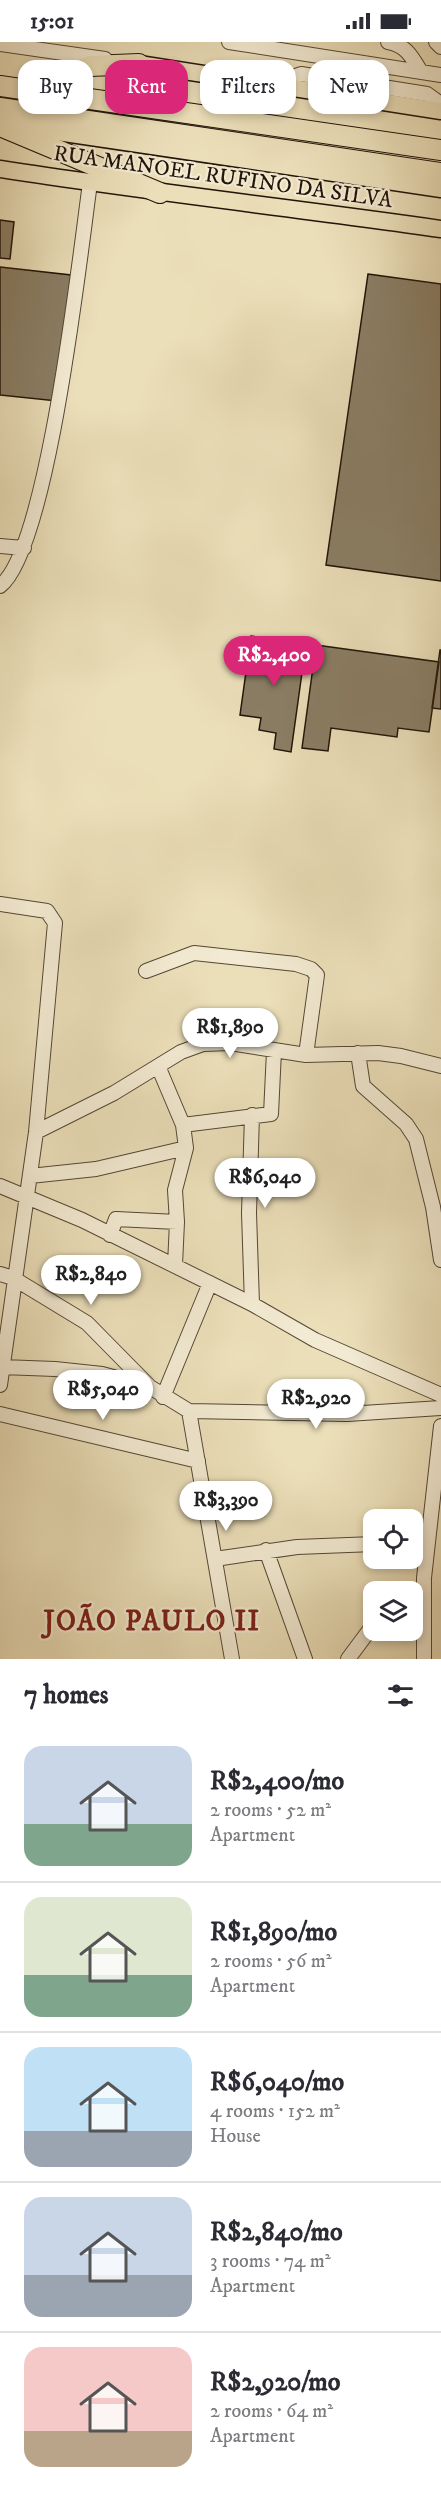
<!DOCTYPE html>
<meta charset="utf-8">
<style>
:root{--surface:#fff;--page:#f2f2f3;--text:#2b2b33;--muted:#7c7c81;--line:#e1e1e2;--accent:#db2777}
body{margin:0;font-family:"IM FELL DW Pica",serif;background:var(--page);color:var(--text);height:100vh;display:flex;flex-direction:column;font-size:22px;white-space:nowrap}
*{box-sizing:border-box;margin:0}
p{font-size:20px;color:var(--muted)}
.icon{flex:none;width:33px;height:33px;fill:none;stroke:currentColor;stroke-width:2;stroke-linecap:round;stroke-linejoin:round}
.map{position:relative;height:1617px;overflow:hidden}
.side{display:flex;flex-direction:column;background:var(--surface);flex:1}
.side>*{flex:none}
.top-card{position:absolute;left:18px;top:18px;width:405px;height:54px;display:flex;gap:12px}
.buttons{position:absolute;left:363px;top:1467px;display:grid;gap:12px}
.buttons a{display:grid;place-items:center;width:60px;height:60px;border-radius:12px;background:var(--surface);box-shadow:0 3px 9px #0003;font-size:30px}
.price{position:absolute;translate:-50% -51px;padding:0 14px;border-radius:21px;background:#fff;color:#222;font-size:20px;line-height:39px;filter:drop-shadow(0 2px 3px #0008)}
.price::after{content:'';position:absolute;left:50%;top:36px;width:18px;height:14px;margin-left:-9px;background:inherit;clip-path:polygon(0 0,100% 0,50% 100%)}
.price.active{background:var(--accent);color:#fff}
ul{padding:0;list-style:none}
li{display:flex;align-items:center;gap:18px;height:150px;padding:0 24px}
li+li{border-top:2px solid var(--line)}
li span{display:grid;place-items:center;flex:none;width:168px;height:120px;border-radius:18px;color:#555}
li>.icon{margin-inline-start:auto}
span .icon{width:72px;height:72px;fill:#fffc;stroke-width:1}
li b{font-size:26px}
h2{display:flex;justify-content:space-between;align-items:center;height:72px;padding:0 24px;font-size:26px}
.chip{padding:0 21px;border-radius:18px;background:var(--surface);box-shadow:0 3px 9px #0003;font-size:21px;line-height:54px}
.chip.active{background:var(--accent);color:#fff}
.status{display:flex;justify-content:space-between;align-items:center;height:42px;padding:0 30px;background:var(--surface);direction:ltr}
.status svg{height:16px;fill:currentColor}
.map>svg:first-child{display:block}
</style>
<div class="status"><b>15:01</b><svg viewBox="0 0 49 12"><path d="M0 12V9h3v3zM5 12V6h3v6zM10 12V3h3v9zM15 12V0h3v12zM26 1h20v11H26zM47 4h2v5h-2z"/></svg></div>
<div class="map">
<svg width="441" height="1617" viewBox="0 0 441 1617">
<rect width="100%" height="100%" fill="#ebdfb9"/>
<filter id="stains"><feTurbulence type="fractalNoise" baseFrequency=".00333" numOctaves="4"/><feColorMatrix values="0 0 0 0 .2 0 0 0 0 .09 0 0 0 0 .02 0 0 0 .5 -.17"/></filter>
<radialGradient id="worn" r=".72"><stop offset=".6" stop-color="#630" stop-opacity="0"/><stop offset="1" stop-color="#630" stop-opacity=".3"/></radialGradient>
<!-- building -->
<path fill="#8a7e65" stroke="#211409" stroke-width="1.5" d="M0,178L14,180L10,217L0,216Z
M0,225L71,233L57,359L0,353Z
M368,232L441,242V539L326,523Z
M251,594L306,602L291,710L274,707L276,691L259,688L261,676L240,673Z
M316,603L439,620L429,690L398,686L397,695L331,686L328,709L302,706Z
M440,608H441V667L432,666Z"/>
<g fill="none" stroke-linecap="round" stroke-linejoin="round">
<!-- minor casing -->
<g stroke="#544735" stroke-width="16">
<path id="minor" d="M229,0L441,33
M388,0C406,3 412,15 421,30
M436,0L441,5
M0,2L105,17
M272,42L301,32L427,52L441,62
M0,504L24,506
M0,544C48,508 80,212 90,141
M0,862L47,869L55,881L36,1090L0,1343
M146,929L194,911L296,922L311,927L317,933L306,1013
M358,1011L363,1044L406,1082L416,1097L433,1165L441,1218
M158,1024L183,1083
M252,1073L249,1171L252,1262
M36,1090L114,1051L181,1010L203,1002L230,1001L306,1013L378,1011L401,1014L441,1024
M30,1134L96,1127L186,1106
M0,1144L82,1178L252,1262L315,1298L441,1353
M177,1180L175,1148L186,1106L183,1083L271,1072L274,1009
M110,1193L116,1177L177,1180L175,1223
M0,1232L13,1236L87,1281L150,1345
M2,1325L55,1327L102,1332L150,1345L189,1369L347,1372L441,1366
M163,1355L210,1241
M189,1369L232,1617
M0,1372L198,1419
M266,1508L305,1617
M215,1517L297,1505L374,1502
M348,1617L374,1582
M424,1617V1536L441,1384"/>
</g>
<!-- major casing -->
<g stroke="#211409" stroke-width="19">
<path id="major" d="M139,22L441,69
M10,83L441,147
M0,127C147,150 294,166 441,187"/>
</g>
<!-- highway casing -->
<g stroke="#211409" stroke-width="22">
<path id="highway" d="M29,43H40L90,24L139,22
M0,44L441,108
M0,66L441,131
M0,84L160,151"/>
</g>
<!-- minor -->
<use href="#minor" stroke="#f2ead2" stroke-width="14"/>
<!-- major -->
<use href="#major" stroke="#ebdfb9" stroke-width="16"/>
<!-- highway -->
<use href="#highway" stroke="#ebdfb9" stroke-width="20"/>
</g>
<g text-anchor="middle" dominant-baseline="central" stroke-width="4.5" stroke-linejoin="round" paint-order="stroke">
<!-- street labels -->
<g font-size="22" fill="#211409" stroke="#f2ead2">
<text transform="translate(223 135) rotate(8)">RUA MANOEL RUFINO DA SILVA</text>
</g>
<!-- district labels -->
<g font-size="28" font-weight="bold" letter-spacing="1.5" fill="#7a1f14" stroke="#f2ead2">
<text x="152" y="1579">JOÃO PAULO II</text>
</g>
</g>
<rect width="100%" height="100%" filter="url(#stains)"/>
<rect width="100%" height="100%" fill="url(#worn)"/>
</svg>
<div class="buttons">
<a><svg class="icon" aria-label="locate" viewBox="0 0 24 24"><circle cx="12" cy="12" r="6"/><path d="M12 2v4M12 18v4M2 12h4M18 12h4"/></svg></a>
<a><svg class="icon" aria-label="layers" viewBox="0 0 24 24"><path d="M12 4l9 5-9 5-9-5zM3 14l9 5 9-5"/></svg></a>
</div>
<b class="price active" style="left:274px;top:645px">R$2,400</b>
<b class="price" style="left:230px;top:1017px">R$1,890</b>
<b class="price" style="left:265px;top:1167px">R$6,040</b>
<b class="price" style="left:91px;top:1264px">R$2,840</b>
<b class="price" style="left:103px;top:1379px">R$5,040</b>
<b class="price" style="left:316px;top:1388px">R$2,920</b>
<b class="price" style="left:226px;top:1490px">R$3,390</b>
<div class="top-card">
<a class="chip">Buy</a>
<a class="chip active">Rent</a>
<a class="chip">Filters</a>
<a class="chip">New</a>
</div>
</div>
<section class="side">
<h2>7 homes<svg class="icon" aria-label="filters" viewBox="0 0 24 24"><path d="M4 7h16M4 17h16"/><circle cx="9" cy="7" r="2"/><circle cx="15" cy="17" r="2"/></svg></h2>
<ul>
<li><span style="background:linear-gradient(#c9d6e8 65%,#7fa58c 0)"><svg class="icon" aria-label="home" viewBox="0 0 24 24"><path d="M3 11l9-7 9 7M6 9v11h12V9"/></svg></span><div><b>R$2,400/mo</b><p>2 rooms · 52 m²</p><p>Apartment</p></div></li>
<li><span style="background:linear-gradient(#dfe7d0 65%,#7fa58c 0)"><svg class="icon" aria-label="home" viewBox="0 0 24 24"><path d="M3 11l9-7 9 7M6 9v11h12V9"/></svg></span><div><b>R$1,890/mo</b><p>2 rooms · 56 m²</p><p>Apartment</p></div></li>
<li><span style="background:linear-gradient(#bfe0f5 70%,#9aa5b1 0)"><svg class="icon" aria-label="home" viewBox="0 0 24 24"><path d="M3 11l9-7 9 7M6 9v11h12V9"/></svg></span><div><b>R$6,040/mo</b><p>4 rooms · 152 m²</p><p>House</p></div></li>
<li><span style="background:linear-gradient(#c9d6e8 65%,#9aa5b1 0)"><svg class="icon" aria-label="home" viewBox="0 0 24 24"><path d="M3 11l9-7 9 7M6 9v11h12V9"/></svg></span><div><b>R$2,840/mo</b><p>3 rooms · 74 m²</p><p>Apartment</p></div></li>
<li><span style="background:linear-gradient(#f6c9c9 70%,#b9a48a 0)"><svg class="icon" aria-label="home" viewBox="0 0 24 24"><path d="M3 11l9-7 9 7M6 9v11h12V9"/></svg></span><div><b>R$2,920/mo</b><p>2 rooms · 64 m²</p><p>Apartment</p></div></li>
</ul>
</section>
